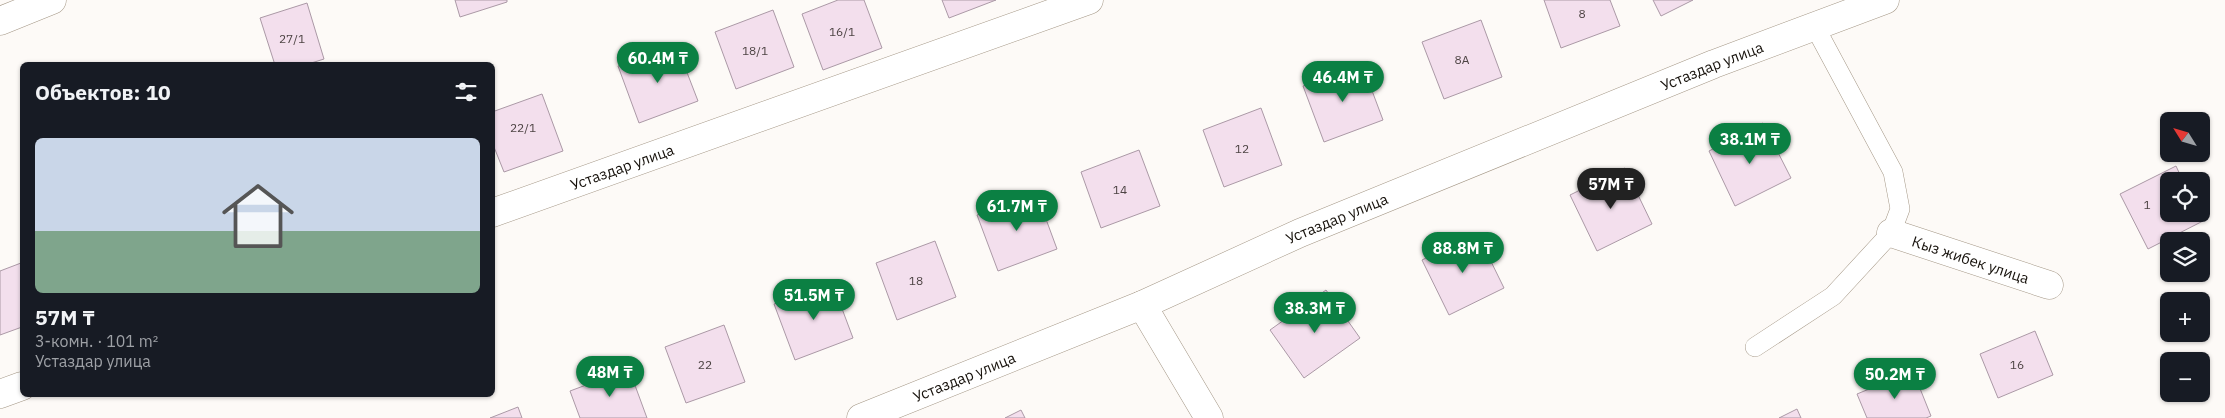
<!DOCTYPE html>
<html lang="ru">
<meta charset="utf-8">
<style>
:root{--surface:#171b24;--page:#20242c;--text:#f1f3f6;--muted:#9ea1a6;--line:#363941;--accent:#0b8043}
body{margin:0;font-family:"IBM Plex Sans",sans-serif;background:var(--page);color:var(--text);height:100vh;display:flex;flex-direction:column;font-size:19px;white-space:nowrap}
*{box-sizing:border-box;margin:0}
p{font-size:16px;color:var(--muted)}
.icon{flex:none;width:28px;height:28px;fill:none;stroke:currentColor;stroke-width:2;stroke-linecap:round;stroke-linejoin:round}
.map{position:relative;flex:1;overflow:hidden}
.details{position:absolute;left:20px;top:62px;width:475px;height:335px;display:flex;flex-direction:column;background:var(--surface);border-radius:8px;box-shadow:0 1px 4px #0004}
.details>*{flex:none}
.needle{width:32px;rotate:307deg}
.buttons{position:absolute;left:2160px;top:112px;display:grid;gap:10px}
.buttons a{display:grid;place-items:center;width:50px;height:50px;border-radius:8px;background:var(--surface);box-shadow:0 1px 4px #0004;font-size:25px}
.price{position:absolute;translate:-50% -42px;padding:0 11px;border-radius:18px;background:var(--accent);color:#fff;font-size:16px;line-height:32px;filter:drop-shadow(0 1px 2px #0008)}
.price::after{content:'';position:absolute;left:50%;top:30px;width:15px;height:11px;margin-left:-8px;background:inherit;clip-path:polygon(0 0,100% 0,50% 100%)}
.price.on{background:#222;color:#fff}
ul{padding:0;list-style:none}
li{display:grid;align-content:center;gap:10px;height:265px;padding:0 15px}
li+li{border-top:1px solid var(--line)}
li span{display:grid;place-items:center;height:155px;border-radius:8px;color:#555}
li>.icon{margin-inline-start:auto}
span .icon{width:90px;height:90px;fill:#fffc;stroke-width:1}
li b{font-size:21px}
h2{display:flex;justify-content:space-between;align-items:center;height:60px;padding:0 15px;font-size:21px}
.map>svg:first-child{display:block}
</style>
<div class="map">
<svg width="2225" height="418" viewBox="0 0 2225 418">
<rect width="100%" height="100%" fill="#fdfaf7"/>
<!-- building -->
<path fill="#f3dfed" stroke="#ab99a6" d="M455,0H507V2L460,17Z
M838,0H864L882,48L823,70L802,14Z
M942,0H996L949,18Z
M1544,0H1610L1620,26L1561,48Z
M1653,0H1693L1661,16Z
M307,3L324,59L305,65H275L260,18Z
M773,10L794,67L736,89L715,32Z
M1481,20L1502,77L1444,99L1422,42Z
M676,44L698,101L639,123L618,66Z
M1362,64L1383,120L1324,142L1303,86Z
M542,94L563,151L504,172L492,142V112Z
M1261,108L1282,165L1224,187L1203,130Z
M1763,123L1791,178L1735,206L1709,151Z
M1139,150L1160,206L1101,228L1081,172Z
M2176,166L2183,181H2169V214H2199L2203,221L2148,249L2120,194Z
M1625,168L1652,224L1597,251L1570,195Z
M1036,192L1057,249L998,271L977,215Z
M1477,233L1504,288L1449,315L1422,260Z
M935,241L956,297L897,320L876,263Z
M21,263L22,327L0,335V271Z
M832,282L853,338L795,360L774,304Z
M1326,290L1360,338L1304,378L1270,330Z
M724,325L745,382L686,403L665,347Z
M2035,331L2053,375L1998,398L1980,354Z
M629,369L647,418H580L570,391Z
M1913,371L1931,416L1926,418H1867L1857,394Z
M518,407L522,418H490Z
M1797,409L1801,418H1779Z
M1021,410L1025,418H1005Z"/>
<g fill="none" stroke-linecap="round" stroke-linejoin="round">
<!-- lane casing -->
<g stroke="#a49786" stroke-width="20">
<path id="lane" d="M1755,347L1833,296L1891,233L1900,209L1893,172L1815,27"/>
</g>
<!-- street casing -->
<g stroke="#a49786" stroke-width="29">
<g id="street">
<path d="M0,21L52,0"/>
<path id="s1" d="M492,213L1089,0"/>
<path id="s2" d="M1891,233L2049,285"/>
<path d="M1142,305L1209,418"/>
<path d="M0,394L22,386"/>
<path id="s3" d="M861,418L1142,305L1300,233L1714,64L1885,0"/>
</g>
</g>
<!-- lane -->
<use href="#lane" stroke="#fff" stroke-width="19"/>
<!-- street -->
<use href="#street" stroke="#fff" stroke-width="28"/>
</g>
<g text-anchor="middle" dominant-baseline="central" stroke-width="4.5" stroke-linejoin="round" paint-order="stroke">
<!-- number labels -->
<g font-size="12" fill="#4d4444">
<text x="1582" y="13">8</text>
<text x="842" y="31">16/1</text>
<text x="292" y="38">27/1</text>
<text x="755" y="50">18/1</text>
<text x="1462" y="59">8А</text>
<text x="523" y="127">22/1</text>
<text x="1242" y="148">12</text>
<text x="1120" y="189">14</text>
<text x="2147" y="204">1</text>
<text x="916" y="280">18</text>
<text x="705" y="364">22</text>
<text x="2017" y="364">16</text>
</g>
<!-- street labels -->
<g font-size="15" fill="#16110b" stroke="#fdfaf7">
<text stroke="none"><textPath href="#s3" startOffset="921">Устаздар улица</textPath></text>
<text stroke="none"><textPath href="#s1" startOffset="138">Устаздар улица</textPath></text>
<text stroke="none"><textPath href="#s3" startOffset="516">Устаздар улица</textPath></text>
<text stroke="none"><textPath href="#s2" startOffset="84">Кыз жибек улица</textPath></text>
<text stroke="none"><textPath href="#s3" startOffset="111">Устаздар улица</textPath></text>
</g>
</g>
</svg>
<div class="buttons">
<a><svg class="needle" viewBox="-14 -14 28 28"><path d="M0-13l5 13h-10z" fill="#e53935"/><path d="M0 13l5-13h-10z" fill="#9ea1a6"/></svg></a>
<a><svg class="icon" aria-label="locate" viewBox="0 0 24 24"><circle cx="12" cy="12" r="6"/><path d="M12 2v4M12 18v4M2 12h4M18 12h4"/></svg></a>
<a><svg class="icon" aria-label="layers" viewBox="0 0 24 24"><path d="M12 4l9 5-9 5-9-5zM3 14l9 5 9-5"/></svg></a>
<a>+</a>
<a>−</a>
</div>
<b class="price" style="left:658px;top:84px">60.4M ₸</b>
<b class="price" style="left:1343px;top:103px">46.4M ₸</b>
<b class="price" style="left:1750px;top:165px">38.1M ₸</b>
<b class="price on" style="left:1611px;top:210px">57M ₸</b>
<b class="price" style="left:1017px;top:232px">61.7M ₸</b>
<b class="price" style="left:1463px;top:274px">88.8M ₸</b>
<b class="price" style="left:814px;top:321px">51.5M ₸</b>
<b class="price" style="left:1315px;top:334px">38.3M ₸</b>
<b class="price" style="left:610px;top:398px">48M ₸</b>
<b class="price" style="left:1895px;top:400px">50.2M ₸</b>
<section class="details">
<h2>Объектов: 10<svg class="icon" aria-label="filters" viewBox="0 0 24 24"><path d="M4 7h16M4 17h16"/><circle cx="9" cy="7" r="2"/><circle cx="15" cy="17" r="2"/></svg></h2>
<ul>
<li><span style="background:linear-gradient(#c9d6e8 60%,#7fa58c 0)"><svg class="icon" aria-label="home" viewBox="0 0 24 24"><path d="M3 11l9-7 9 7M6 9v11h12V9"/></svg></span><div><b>57M ₸</b><p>3-комн. · 101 m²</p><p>Устаздар улица</p></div></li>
</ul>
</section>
</div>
